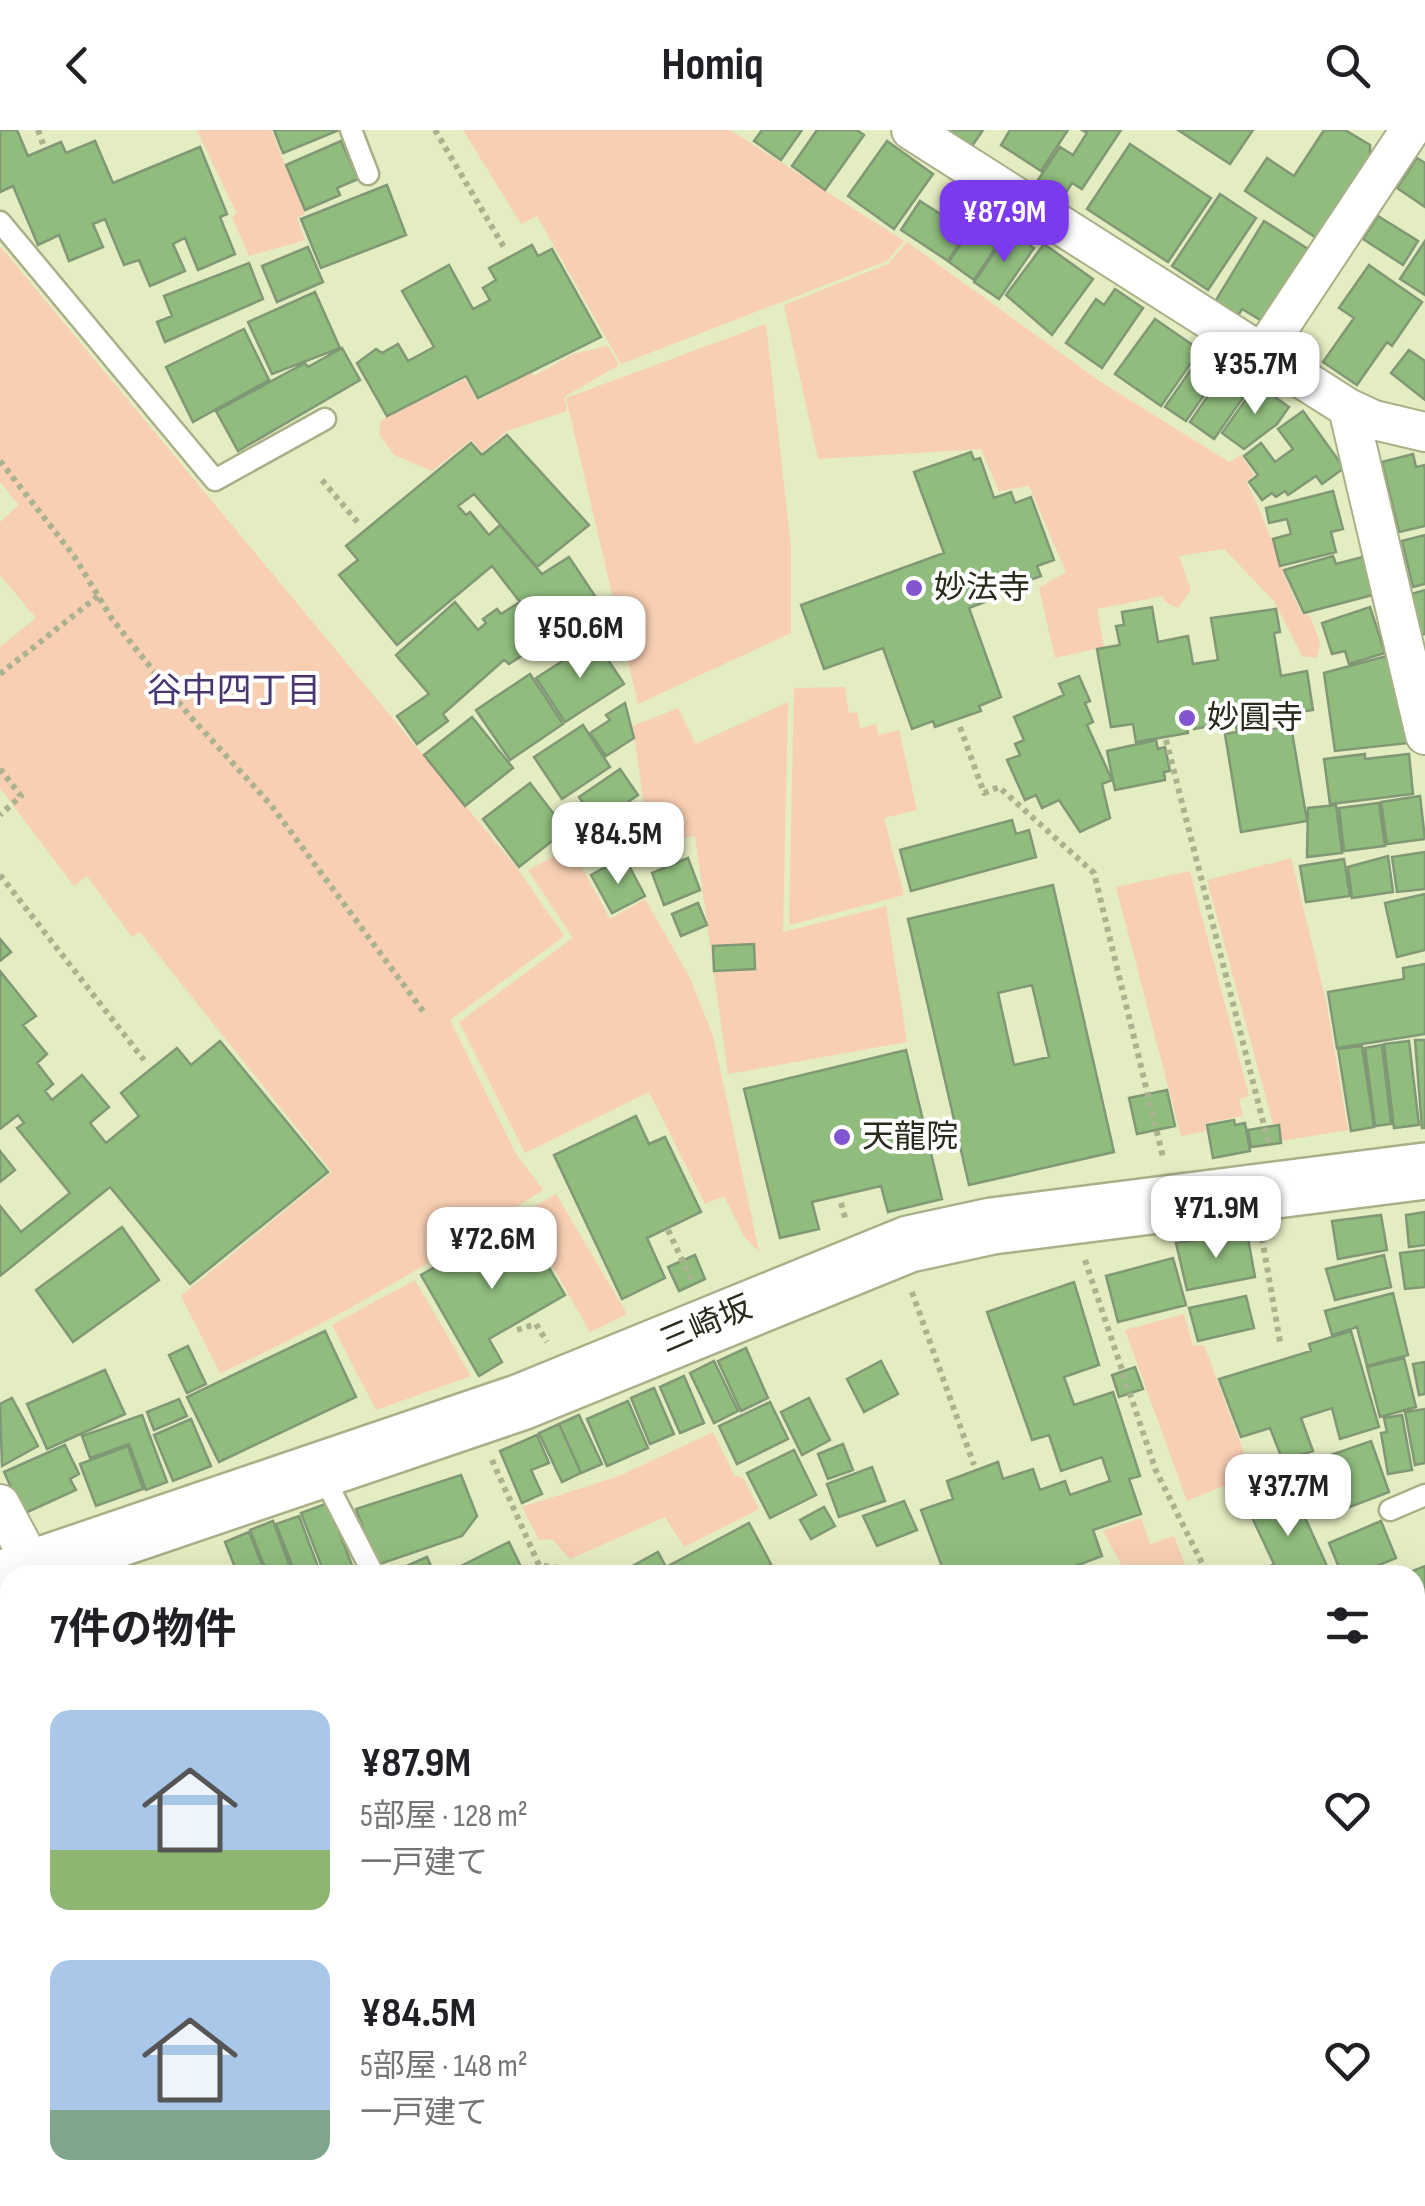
<!DOCTYPE html>
<html lang="ja">
<meta charset="utf-8">
<style>
:root{--surface:#fff;--page:#f6f6f6;--text:#202124;--muted:#757577;--accent:#7c3aed}
body{margin:0;font-family:"Sofia Sans Condensed","Noto Sans JP",sans-serif;background:var(--page);color:var(--text);height:100vh;display:flex;flex-direction:column;font-size:38px;white-space:nowrap}
*{box-sizing:border-box;margin:0}
p{font-size:32px;color:var(--muted)}
.icon{flex:none;width:55px;height:55px;fill:none;stroke:currentColor;stroke-width:2;stroke-linecap:round;stroke-linejoin:round}
.map{position:relative;flex:1;overflow:hidden}
.details{position:absolute;left:0px;top:1435px;width:1425px;height:642px;display:flex;flex-direction:column;background:var(--surface);border-radius:30px 30px 0 0;box-shadow:0 10px 40px #0002}
.details>*{flex:none}
.price{position:absolute;translate:-50% -85px;padding:0 22px;border-radius:20px;background:#fff;color:#222;font-size:32px;line-height:65px;filter:drop-shadow(0 2px 5px #0008)}
.price::after{content:'';position:absolute;left:50%;top:60px;width:30px;height:22px;margin-left:-15px;background:inherit;clip-path:polygon(0 0,100% 0,50% 100%)}
.price.selected{background:var(--accent);color:#fff}
ul{padding:0;list-style:none}
li{display:flex;align-items:center;gap:30px;height:250px;padding:0 50px}
li span{display:grid;place-items:center;flex:none;width:280px;height:200px;border-radius:20px;color:#555}
li>.icon{margin-inline-start:auto}
span .icon{width:120px;height:120px;fill:#fffc;stroke-width:1}
li b{font-size:42px}
h2{display:flex;justify-content:space-between;align-items:center;height:120px;padding:0 50px;font-size:42px}
header{display:flex;justify-content:space-between;align-items:center;height:130px;padding:0 50px;background:var(--surface);font-size:45px;font-weight:700}
.map>svg:first-child{display:block}
</style>
<header><svg class="icon" aria-label="back" viewBox="0 0 24 24"><path d="M15 5l-7 7 7 7"/></svg>Homiq<svg class="icon" aria-label="search" viewBox="0 0 24 24"><circle cx="10" cy="10" r="6"/><path d="M15 15l6 6"/></svg></header>
<div class="map">
<svg width="1425" height="2076" viewBox="0 0 1425 2076">
<rect width="100%" height="100%" fill="#e4ecc2"/>
<!-- green -->
<path fill="#f8cfb3" d="M197,0H271L305,84L297,88L305,110L249,126L232,87L237,84Z
M463,0H730L904,111L887,131L621,234L537,86L521,94Z
M907,112L1101,252L1229,332L1241,325L1254,345L1246,352C1269,395 1280,441 1302,484L1310,486L1320,512L1317,528L1302,526L1274,471L1224,419L1179,426L1191,460L1178,478L1165,472L1163,466L1097,479L1104,517L1055,528L1039,458L1066,442L1029,356L999,361L981,319L818,329L784,175L888,134Z
M0,116L517,738L564,806L450,890L516,1024L543,1060C435,1131 337,1190 220,1243L181,1166L332,1042L140,802L132,807L87,746L74,756L0,658V517L36,488L0,445V392L19,375L0,352Z
M766,194L791,417V503L638,574L566,268Z
M608,216L619,235L564,267L567,281L507,301L482,322L471,310L432,341L394,325L379,304L381,290L465,249L478,271L530,241L534,246L573,224Z
M845,557L849,583L857,582L860,598L876,594L878,605L899,600L917,680L884,688L904,765L789,795L794,558Z
M788,572L783,802L886,776L907,912L728,944L695,706L649,712L633,596L678,578L696,614Z
M571,717L610,789L645,769L690,848L713,906L759,1122L744,1106L724,1066L705,1074L649,962L525,1023L459,892L573,808L528,740Z
M1291,728L1326,871L1348,1000L1282,1011L1279,994H1273L1207,750Z
M1190,741L1249,966L1239,969L1243,986L1205,993L1206,1001L1181,1006L1116,757Z
M556,1064L627,1184L590,1202L536,1107L527,1111L514,1089Z
M415,1150L471,1246L376,1280L332,1195Z
M1184,1184L1193,1216L1204,1215L1252,1344L1187,1371L1125,1200Z
M713,1302L734,1345L743,1348L759,1379L684,1417L665,1387L570,1429L552,1409L539,1410L522,1377L619,1346Z
M1141,1388L1150,1414L1174,1406L1189,1445H1127L1103,1401Z
M1425,1810V2076H744L740,2068H1415V1815Z
M135,2068H288L273,2076H119Z"/>
<!-- building -->
<path fill="#90bd7d" stroke="#809876" stroke-width="2.5" fill-rule="evenodd" d="M0,0H17L28,26L61,12L66,23L95,11L113,53L200,17L227,84L220,87L235,124L198,140L185,108L173,114L185,141L150,156L139,130L124,135L105,89L93,94L103,117L69,131L59,105L38,115L13,56L0,62Z
M274,0H339L283,23Z
M762,0H802L781,30L754,11Z
M817,0H857L864,5L825,60L792,36Z
M947,0H983L972,16Z
M1010,0H1068L1041,41L1001,15Z
M1082,0H1121L1082,59L1072,53L1063,67L1038,50L1060,17L1073,25L1087,3Z
M1178,0H1253L1230,34Z
M1324,0H1345L1370,15V30L1318,109L1245,61L1267,28L1294,46Z
M341,11L358,49L337,58L340,65L305,80L286,35Z
M887,11L933,44L894,99L848,66Z
M1130,14L1211,68L1168,132L1087,79Z
M1417,28L1425,33V77L1397,58Z
M387,55L406,105L321,138L301,89Z
M1220,64L1256,88L1208,160L1172,136Z
M964,67L982,79L948,131L901,100L920,71L950,90Z
M1378,86L1418,111L1403,135L1363,109Z
M978,88L987,95L991,90L1007,100L974,150L949,132Z
M1264,91L1308,119L1262,191L1242,179L1236,189L1213,175Z
M1009,102L1034,118L999,169L974,152Z
M1425,111V165L1400,149Z
M1044,114L1093,149L1052,205L1006,165Z
M532,115L538,126L552,119L601,207L478,268L466,246L387,286L357,233L376,219L382,223L398,214L408,231L434,217L402,161L449,135L473,179L490,170L483,158L496,150L489,138Z
M308,117L323,152L277,172L262,136Z
M249,133L263,169L165,212L157,192L172,186L164,166Z
M1369,135L1422,172L1392,216L1387,212L1357,255L1323,232L1354,188L1339,178Z
M1115,159L1143,178L1102,238L1066,213L1096,169L1104,175Z
M315,162L340,218L272,244L248,192Z
M1155,189L1200,220L1161,276L1115,244Z
M244,199L269,250L193,292L166,237Z
M342,218L360,250L238,321L216,281L305,233L308,237Z
M1206,218L1227,232L1186,291L1165,277Z
M1409,220L1425,231V270L1391,243Z
M1229,235L1254,252L1214,309L1190,292Z
M1257,254L1289,277L1277,294L1244,319L1222,303Z
M1303,281L1344,338L1322,354L1316,346L1288,365L1285,361L1276,367L1272,363L1262,370L1249,352L1258,345L1244,326L1261,313L1275,332L1293,319L1278,299Z
M507,305L589,395L537,437L474,364L458,376L466,385L470,382L489,405L500,395L542,444L569,427L599,472L527,517L529,521L509,534L504,530L443,584L448,591L417,614L397,586L429,564L396,525L455,472L478,500L486,493L483,489L497,479L501,484L520,472L492,436L397,515L339,445L358,430L346,416L471,313L482,325Z
M971,322L974,330L980,328L994,368L1011,362L1015,373L1031,367L1054,430L1037,436L1041,446L1000,461L996,448L978,454L985,472L969,478L1001,567L979,576L981,581L935,597L933,591L912,599L883,518L824,539L801,475L944,423L914,342Z
M1413,324L1416,337L1425,335V396L1399,402L1382,332Z
M1333,361L1343,399L1331,402L1336,422L1280,436L1273,409L1291,404L1287,389L1269,393L1266,378Z
M1425,405V454L1413,457L1402,411Z
M1333,426L1336,434L1366,426L1376,464L1304,483L1284,440Z
M1425,460V504L1421,505L1411,464Z
M1152,477L1158,512L1188,506L1193,534L1218,530L1211,488L1276,479L1280,502L1274,503L1281,546L1307,541L1313,580L1279,585L1278,579L1264,582L1268,600L1291,596L1307,691L1241,702L1225,604L1237,602L1235,591L1194,599L1192,591L1186,592L1188,603L1136,612L1133,594L1111,597L1097,519L1120,515L1116,496L1124,495L1122,482Z
M1370,477L1385,523L1349,534L1345,521L1332,524L1322,493Z
M595,510L624,554L565,592L536,548Z
M1390,525L1409,613L1335,621L1324,543Z
M530,544L563,594L510,630L476,580Z
M1079,546L1090,571L1085,573L1093,592L1087,595L1112,650L1102,654L1110,688L1080,702L1059,670L1042,678L1036,665L1025,670L1007,630L1020,625L1015,614L1024,610L1014,587L1064,565L1059,554Z
M625,573L634,608L606,626L590,603L610,590L606,585Z
M472,587L513,638L465,676L424,625Z
M583,595L610,637L562,669L534,627Z
M1156,610L1158,619L1165,617L1170,641L1164,642L1165,650L1115,660L1107,621Z
M1365,624V629L1409,624L1413,664L1330,674L1324,629Z
M620,639L638,665L597,694L579,667Z
M530,653L566,700L519,737L483,689Z
M1420,666L1425,709L1387,714L1381,672Z
M1379,673L1385,716L1344,721L1339,678Z
M1336,675L1342,723L1307,727L1308,678Z
M626,676L641,699L605,723L590,702Z
M1012,690L1016,704L1029,700L1036,727L911,761L900,720Z
M1425,722V759L1397,762L1392,727Z
M1388,726L1393,762L1352,768L1348,737Z
M688,728L700,760L664,775L652,743Z
M1344,729L1350,766L1306,772L1300,736Z
M613,733L618,742L629,736L645,766L612,783L591,745Z
M1053,755L1114,1022L969,1055L908,789ZM1032,855L1049,927L1014,935L998,863Z
M1425,764V820L1397,827L1385,773Z
M698,773L707,795L681,806L672,784Z
M0,809L11,822L0,831Z
M754,814L755,839L714,841L713,816Z
M1425,834V904L1337,918L1328,862L1404,849L1403,838Z
M0,841L36,886L23,895L47,924L37,933L53,954L45,961L52,970L82,945L109,977L90,993L106,1013L139,986L121,963L177,918L191,935L220,911L328,1042L190,1154L110,1057L0,1146V1076L21,1102L70,1063L17,998L24,993L18,985L0,999Z
M1415,910H1425V998H1422Z
M1409,911L1419,995L1394,998L1384,914Z
M1382,915L1391,994L1375,996L1365,918Z
M1362,916L1374,997L1351,1001L1338,919Z
M906,920L942,1069L888,1082L881,1056L812,1072L819,1099L780,1108L744,959Z
M1167,960L1175,996L1137,1004L1129,968Z
M636,986L649,1014L665,1007L701,1082L647,1108L665,1148L622,1169L554,1025Z
M1234,990L1235,995L1245,993L1250,1021L1213,1028L1207,995Z
M1279,995L1281,1013L1251,1017L1248,1000Z
M0,1021L15,1040L0,1052Z
M1425,1082V1115L1409,1117L1406,1085Z
M1381,1085L1387,1120L1338,1129L1332,1091Z
M513,1093L526,1117L534,1112L565,1165L489,1209L502,1232L479,1246L421,1145L458,1124L468,1141L480,1135L470,1118Z
M122,1097L159,1150L73,1212L36,1160Z
M1247,1103L1255,1147L1187,1160L1176,1113Z
M1425,1120V1157L1405,1159L1400,1123Z
M695,1125L705,1149L679,1161L668,1137Z
M1384,1125L1391,1157L1335,1170L1326,1139Z
M1173,1128L1186,1175L1118,1192L1106,1146Z
M1074,1152L1099,1235L1064,1247L1074,1275L1113,1262L1140,1346L1129,1349L1141,1384L1093,1400L1102,1426L1073,1437L1075,1445H945L921,1380L953,1369L947,1351L998,1332L1003,1349L1033,1339L1040,1360L1065,1351L1070,1365L1110,1351L1102,1327L1061,1341L1049,1305L1032,1310L987,1182Z
M1393,1163L1408,1225L1367,1236L1357,1197L1332,1205L1325,1181Z
M1246,1166L1254,1198L1198,1211L1189,1178Z
M325,1201L356,1267L219,1332L187,1267Z
M1351,1201L1379,1297L1340,1309L1332,1278L1301,1288L1313,1321L1283,1331L1270,1298L1241,1307L1219,1249L1311,1221L1309,1214Z
M188,1216L206,1254L187,1263L169,1225Z
M746,1218L768,1268L741,1281L718,1231Z
M1404,1228L1416,1277L1380,1287L1367,1237Z
M714,1231L738,1281L714,1293L690,1243Z
M881,1231L898,1264L864,1282L847,1249Z
M1425,1232V1264L1419,1265L1413,1234Z
M1135,1237L1143,1259L1119,1267L1112,1245Z
M105,1240L125,1284L47,1319L27,1274Z
M684,1246L704,1293L680,1303L660,1257Z
M654,1258L674,1304L650,1314L631,1268Z
M12,1268L38,1316L2,1336L0,1274Z
M809,1268L830,1310L802,1325L781,1282Z
M179,1269L187,1286L154,1300L147,1282Z
M628,1271L648,1318L607,1336L587,1289Z
M770,1272L788,1309L737,1334L719,1296Z
M1425,1279V1333L1415,1335L1405,1282Z
M142,1285L167,1352L146,1360L129,1314L90,1328L82,1306Z
M579,1285L602,1334L581,1343L559,1294Z
M1402,1285L1412,1340L1388,1344L1381,1303L1387,1302L1384,1288Z
M191,1289L211,1336L173,1351L154,1305Z
M559,1294L581,1343L562,1352L539,1303Z
M537,1305L549,1333L531,1340L542,1364L522,1373L500,1321Z
M1371,1311L1389,1362L1329,1385L1315,1354L1327,1348L1319,1329Z
M843,1314L853,1340L828,1349L818,1324Z
M65,1315L79,1344L70,1349L76,1360L23,1384L4,1342Z
M128,1316L143,1359L96,1376L80,1334Z
M794,1320L816,1365L770,1388L747,1343Z
M872,1337L885,1371L839,1387L827,1354Z
M461,1345L477,1386L462,1406L377,1435L356,1379Z
M1293,1361L1331,1445H1253L1274,1434L1249,1381Z
M904,1371L917,1400L877,1416L863,1386Z
M328,1373L353,1438L334,1445H325L301,1383Z
M824,1377L835,1396L811,1409L800,1390Z
M299,1386L321,1445H296L276,1394Z
M273,1391L293,1445H268L250,1400Z
M1381,1391L1396,1428L1355,1445H1342L1329,1413Z
M749,1393L771,1434L752,1445H616L658,1422L666,1437Z
M249,1402L266,1445H238L225,1412Z
M509,1412L525,1445H461L457,1438Z
M427,1427L435,1445H386Z
M1425,1436V1469L1415,1473V1445H1403Z
M1425,1479V1514L1422,1516L1415,1501V1484Z
M8,1481L10,1571L5,1573L0,1562V1485Z
M1425,1580V1680L1415,1683V1584Z
M10,1587V1639L5,1642L0,1632V1592Z
M10,1654V1697L0,1703V1660Z
M1425,1707V1797L1415,1802V1712Z
M0,1749L10,1761V1775L0,1784Z
M0,1825L10,1834V1875L3,1882Z
M0,1916L10,1926V1947L0,1957Z
M10,2063V2068L31,2070L23,2076H0V2070Z
M329,2068H439L426,2076H334Z
M593,2068L599,2076L607,2072L605,2068H676L680,2076H578Z"/>
<g fill="none" stroke-linecap="round" stroke-linejoin="round">
<!-- lane casing -->
<g stroke="#a9b088" stroke-width="25">
<path id="lane" d="M351,0L368,44
M0,92L215,350L325,289
M322,1344L374,1445
M1390,1380L1425,1365
M0,1734L10,1746
M713,2068L717,2076"/>
</g>
<!-- street casing -->
<g stroke="#a9b088" stroke-width="42">
<path id="street" d="M911,0L1348,278L1374,290L1425,302
M1263,222L1410,0
M1348,278L1425,605
M0,1374L33,1436
M0,2010L10,2020
M54,2068L62,2076"/>
</g>
<!-- secondary casing -->
<g stroke="#a9b088" stroke-width="60">
<path id="secondary" d="M0,1449L521,1272L909,1114L992,1096L1425,1041"/>
</g>
<!-- path -->
<path stroke="#abb290" stroke-width="6" stroke-dasharray="5 5" stroke-linecap="butt" d="M38,0L43,14
M435,0L505,119
M0,331L74,426L112,489L188,584L271,675L423,881
M322,350L360,395
M0,544L98,466
M960,597L984,663L999,657L1094,743L1163,1027
M1166,610L1269,1015
M0,639L21,666L0,685
M0,745L144,930
M841,1073L846,1091
M668,1100L692,1151
M1262,1108L1280,1212
M1085,1130L1156,1341L1208,1445
M912,1162L974,1335
M517,1200L536,1194L547,1212
M492,1330L539,1435L577,1441L580,1445
M1415,1891L1425,1886
M1259,2068L1262,2076"/>
<!-- lane -->
<use href="#lane" stroke="#fff" stroke-width="20"/>
<!-- street -->
<use href="#street" stroke="#fff" stroke-width="38"/>
<!-- secondary -->
<use href="#secondary" stroke="#fff" stroke-width="55"/>
</g>
<!-- markers -->
<g fill="#8156d0" stroke="#fff" stroke-width="4">
<circle cx="914" cy="458" r="10"/>
<circle cx="1187" cy="588" r="10"/>
<circle cx="842" cy="1007" r="10"/>
</g>
<g text-anchor="middle" dominant-baseline="central" stroke-width="8" stroke-linejoin="round" paint-order="stroke">
<!-- poi labels -->
<g font-size="32" fill="#292c1c" stroke="#fff" text-anchor="start">
<text x="934" y="458">妙法寺</text>
<text x="1207" y="588">妙圓寺</text>
<text x="862" y="1007">天龍院</text>
</g>
<!-- street labels -->
<g font-size="32" fill="#292c1c" stroke="#fff">
<text transform="translate(706 1195) rotate(-23)">三崎坂</text>
</g>
<!-- neighbourhood labels -->
<g font-size="35" fill="#493672" stroke="#fff">
<text x="234" y="561">谷中四丁目</text>
</g>
</g>
</svg>
<b class="price selected" style="left:1004px;top:135px">¥87.9M</b>
<b class="price" style="left:1255px;top:287px">¥35.7M</b>
<b class="price" style="left:580px;top:551px">¥50.6M</b>
<b class="price" style="left:618px;top:757px">¥84.5M</b>
<b class="price" style="left:1216px;top:1131px">¥71.9M</b>
<b class="price" style="left:492px;top:1162px">¥72.6M</b>
<b class="price" style="left:1288px;top:1409px">¥37.7M</b>
<section class="details">
<h2>7件の物件<svg class="icon" aria-label="filters" viewBox="0 0 24 24"><path d="M4 7h16M4 17h16"/><circle cx="9" cy="7" r="2"/><circle cx="15" cy="17" r="2"/></svg></h2>
<ul>
<li><span style="background:linear-gradient(#a9c7e8 70%,#8fb573 0)"><svg class="icon" aria-label="home" viewBox="0 0 24 24"><path d="M3 11l9-7 9 7M6 9v11h12V9"/></svg></span><div><b>¥87.9M</b><p>5部屋 · 128 m²</p><p>一戸建て</p></div><svg class="icon" aria-label="heart" viewBox="0 0 24 24"><path d="M12 20l-8-8c-3-5 5-10 8-4 3-6 11-1 8 4z"/></svg></li>
<li><span style="background:linear-gradient(#a9c7e8 75%,#7fa58c 0)"><svg class="icon" aria-label="home" viewBox="0 0 24 24"><path d="M3 11l9-7 9 7M6 9v11h12V9"/></svg></span><div><b>¥84.5M</b><p>5部屋 · 148 m²</p><p>一戸建て</p></div><svg class="icon" aria-label="heart" viewBox="0 0 24 24"><path d="M12 20l-8-8c-3-5 5-10 8-4 3-6 11-1 8 4z"/></svg></li>
</ul>
</section>
</div>
